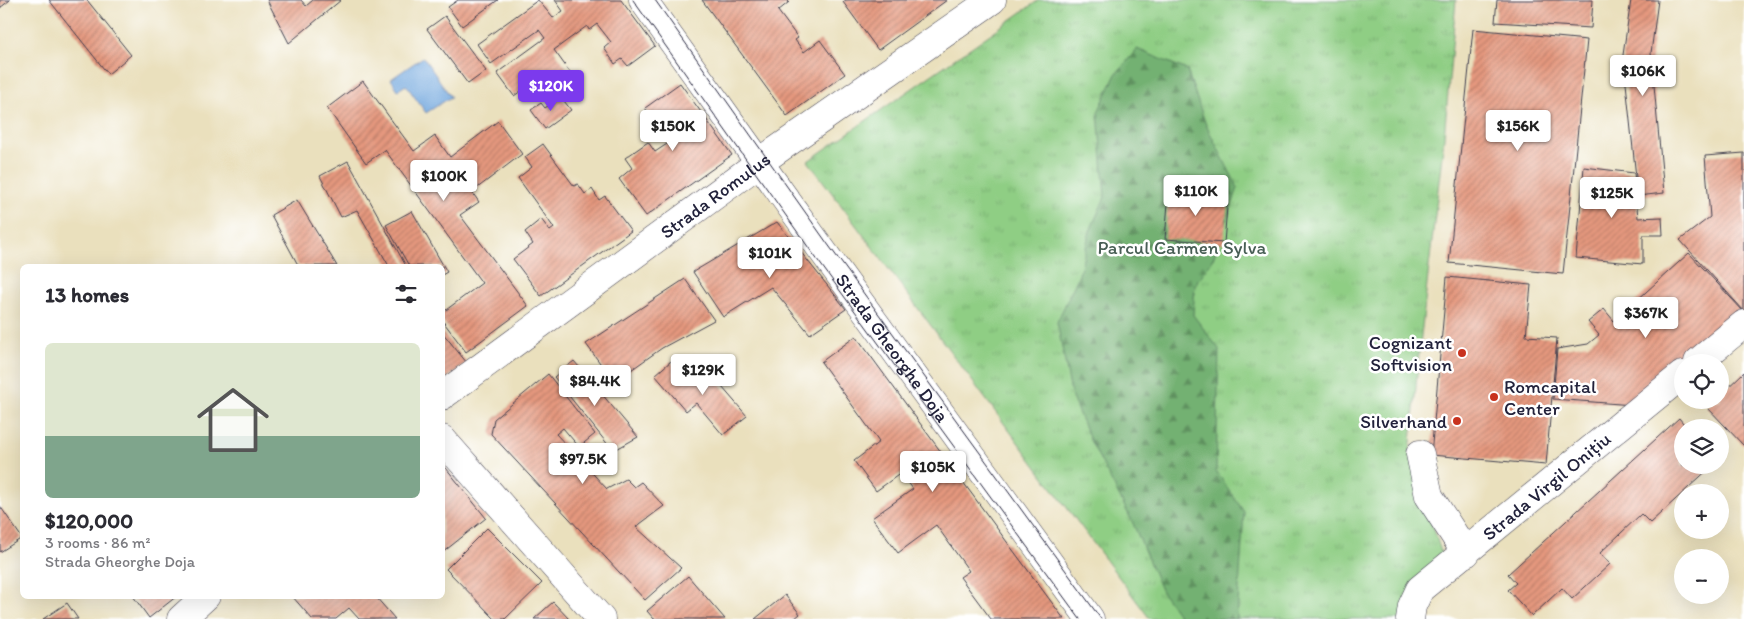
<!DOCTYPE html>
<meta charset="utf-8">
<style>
:root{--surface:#fff;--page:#f7f7f7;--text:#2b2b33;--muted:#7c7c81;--accent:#7c3aed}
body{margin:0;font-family:Itim,sans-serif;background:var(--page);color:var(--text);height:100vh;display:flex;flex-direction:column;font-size:19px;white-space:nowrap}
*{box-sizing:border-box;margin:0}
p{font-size:16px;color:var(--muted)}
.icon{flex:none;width:28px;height:28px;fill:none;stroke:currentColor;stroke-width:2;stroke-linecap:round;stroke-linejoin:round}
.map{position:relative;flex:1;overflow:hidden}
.drawer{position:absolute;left:20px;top:264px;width:425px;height:335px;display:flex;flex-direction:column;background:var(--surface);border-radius:8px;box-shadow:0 5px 20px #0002}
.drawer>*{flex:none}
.buttons{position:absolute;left:1674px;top:354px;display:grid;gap:10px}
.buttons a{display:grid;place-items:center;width:55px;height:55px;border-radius:50%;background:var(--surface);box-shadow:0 5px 20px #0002;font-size:25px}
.price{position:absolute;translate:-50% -42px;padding:0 11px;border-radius:5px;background:#fff;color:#222;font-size:16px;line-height:32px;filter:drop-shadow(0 1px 2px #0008)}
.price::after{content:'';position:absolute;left:50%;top:30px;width:15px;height:11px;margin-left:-8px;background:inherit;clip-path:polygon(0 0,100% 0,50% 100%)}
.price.current{background:var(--accent);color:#fff}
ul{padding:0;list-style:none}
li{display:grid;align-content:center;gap:10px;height:265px;padding:0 25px}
li span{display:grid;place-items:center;height:155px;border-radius:8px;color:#555}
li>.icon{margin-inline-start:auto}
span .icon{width:90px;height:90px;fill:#fffc;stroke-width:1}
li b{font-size:21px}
h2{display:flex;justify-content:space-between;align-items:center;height:60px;padding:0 25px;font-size:21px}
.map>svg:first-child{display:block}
</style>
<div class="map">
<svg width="1744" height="619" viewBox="0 0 1744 619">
<defs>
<pattern id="grass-tufts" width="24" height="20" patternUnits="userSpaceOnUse" patternTransform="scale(1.25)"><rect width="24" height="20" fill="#8fce84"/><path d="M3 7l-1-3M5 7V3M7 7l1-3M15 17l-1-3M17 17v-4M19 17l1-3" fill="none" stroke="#7bb173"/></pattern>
<pattern id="forest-firs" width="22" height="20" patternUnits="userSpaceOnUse" patternTransform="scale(1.25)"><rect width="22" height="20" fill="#73b172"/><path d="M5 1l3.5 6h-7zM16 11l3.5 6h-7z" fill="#5e905f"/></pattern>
<pattern id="building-hatch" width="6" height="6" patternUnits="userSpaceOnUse" patternTransform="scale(1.25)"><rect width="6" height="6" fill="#e5987e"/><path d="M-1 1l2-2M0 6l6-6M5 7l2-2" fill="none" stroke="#b97c68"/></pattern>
</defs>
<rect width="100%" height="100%" fill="#fff"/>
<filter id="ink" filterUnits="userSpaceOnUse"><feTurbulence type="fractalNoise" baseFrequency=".02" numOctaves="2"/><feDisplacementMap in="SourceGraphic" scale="10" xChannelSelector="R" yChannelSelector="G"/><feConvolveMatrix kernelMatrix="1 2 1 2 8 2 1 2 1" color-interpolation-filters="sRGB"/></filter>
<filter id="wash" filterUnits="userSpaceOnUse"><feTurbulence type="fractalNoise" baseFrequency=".0096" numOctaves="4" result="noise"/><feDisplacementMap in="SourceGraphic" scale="20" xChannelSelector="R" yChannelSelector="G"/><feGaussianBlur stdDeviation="1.12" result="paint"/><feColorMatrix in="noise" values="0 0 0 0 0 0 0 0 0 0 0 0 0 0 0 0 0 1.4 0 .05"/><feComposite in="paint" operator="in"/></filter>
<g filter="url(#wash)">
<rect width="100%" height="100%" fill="#eae0bd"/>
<!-- grass -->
<path fill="url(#grass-tufts)" stroke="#587860" d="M1039,0H1456L1444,138L1419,353L1410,454L1443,558L1405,619H1150L808,161Z"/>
<!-- forest -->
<path fill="url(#forest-firs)" stroke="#4a6a56" d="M1137,49L1187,70L1206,125L1238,188L1213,259L1195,285L1193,315L1219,349L1216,471L1244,512L1237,619H1181L1161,590L1132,521L1090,440L1072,398L1057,322L1079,275L1090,231L1105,197L1098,112L1116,74Z"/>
<!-- water -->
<path fill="#6fa6dd" stroke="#48648c" d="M423,57L451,97L426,113L406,85L398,90L391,79Z"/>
<g id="blocks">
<!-- building -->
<path fill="url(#building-hatch)" d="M0,0H10L0,8Z
M49,0H87L131,55L108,74Z
M267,0H301L306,6L313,0H341L289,43Z
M458,0H498L462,26L448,7Z
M538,0L553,18L563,11L555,0H621L655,46L628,66L622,59L615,64L604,48L611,42L597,24L589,30L587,26L554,50L572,75L556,87L546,73L514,96L497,73L545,38L539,30L491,64L477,44Z
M702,0H787L789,2L778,11L798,38L795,40L804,52L820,40L845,74L787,116Z
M846,0H947L878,50L843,2Z
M1497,0H1593L1591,28L1495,22Z
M1631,0H1658L1651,53L1664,193L1638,196L1623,55Z
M445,16L486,71L468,84L427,29Z
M1473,29L1587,40L1563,274L1449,263Z
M363,81L414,151L435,136L450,157L498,121L522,154L472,192L479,202L460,215L528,306L466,352L442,320V313L482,283L385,150L366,163L327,108Z
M680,83L732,155L646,216L619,179L632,168L625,158L648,142L655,152L670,142L645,108Z
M561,97L571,110L545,129L531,110L541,103L545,108Z
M543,144L574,186L578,184L585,194L592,189L599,200L605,196L631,231L541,296L513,259L533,244L525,232L541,219L550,231L554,228L518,178L532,167L525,157Z
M1744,153V311L1680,240L1710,217L1705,156Z
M348,161L406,266H389L357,210L341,217L320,176Z
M1584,167L1634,173L1638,218L1662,217L1663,235H1643V264L1576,258Z
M1169,191L1228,195L1224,243L1165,239Z
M297,200L325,246L337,266H299L297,263L271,215Z
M412,211L447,272L442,275V266H409L386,225Z
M777,222L846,309L810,334L771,287L723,317L693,272Z
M1689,253L1744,312L1688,362L1633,405L1553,399L1557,349L1588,344L1599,335L1588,322L1604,309L1614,321Z
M1447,277L1531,285L1526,336L1557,338L1546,465L1431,455Z
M685,279L714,320L662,348L614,382L586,344Z
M442,332L467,363L442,382Z
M856,336L1007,542L1064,619H991L960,577L969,571L936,525L898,553L872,518L913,489L901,473L876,491L854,461L879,442L821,362Z
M574,361L638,437L613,451L554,377Z
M671,361L686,380L703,365L747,416L723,435L696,403L686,411L655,375Z
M1744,372V446L1707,407L1715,400H1720V395Z
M548,374L595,434L579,447L563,428L556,434L607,489L626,479L634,487L641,482L664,506L636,527L681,568L645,600L491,434L494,419Z
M1679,418L1687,428H1682V465H1713L1650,523L1641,514L1600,553L1610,564L1572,599L1562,588L1532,616L1508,590L1516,583L1508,574Z
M442,463L486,518L442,553Z
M0,506L22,538L0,552Z
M487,528L542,583L505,619H495L446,569Z
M688,576L725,619H654L647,611Z
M785,595L800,614L794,619H755Z
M133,596H177L149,618Z
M292,596H375L395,619H359L349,608L336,619H312Z
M553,602L569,619H534Z
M67,603L78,619H43Z"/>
</g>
</g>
<g filter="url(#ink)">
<use href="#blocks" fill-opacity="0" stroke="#403e4e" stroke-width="1"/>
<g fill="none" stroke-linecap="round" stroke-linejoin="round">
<!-- minor casing -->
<g stroke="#403e4e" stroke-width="29">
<g id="minor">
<path id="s1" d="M643,0L819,246L1090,619"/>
<path d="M1698,362L1744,324"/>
<path id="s2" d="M442,396L767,157L992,0"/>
<path d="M442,439L601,619"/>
<path d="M1420,454L1429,496L1466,553"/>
<path d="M181,619L206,596"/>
<path id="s3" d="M1410,619L1412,606L1420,589L1682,375"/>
</g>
</g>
<!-- minor -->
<use href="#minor" stroke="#fff" stroke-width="28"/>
<!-- tram -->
<path stroke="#22223b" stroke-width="1" d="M633,0L811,251L1080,619
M655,0L827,243L1101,619"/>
</g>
</g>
<!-- markers -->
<g fill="#c8321e" stroke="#fff" stroke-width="2">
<circle cx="1462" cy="353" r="5"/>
<circle cx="1494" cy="397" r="5"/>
<circle cx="1457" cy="421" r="5"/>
</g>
<g text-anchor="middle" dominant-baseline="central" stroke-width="5" stroke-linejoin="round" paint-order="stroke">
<!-- street labels -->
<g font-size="19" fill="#22223b" stroke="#fff">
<text stroke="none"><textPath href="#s2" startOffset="339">Strada Romulus</textPath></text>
<text stroke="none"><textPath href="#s1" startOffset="428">Strada Gheorghe Doja</textPath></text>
<text stroke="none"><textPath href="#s3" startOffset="195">Strada Virgil Onițiu</textPath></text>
</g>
<!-- park labels -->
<g font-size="19" fill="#485e55" stroke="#fff">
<text x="1182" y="247">Parcul Carmen Sylva</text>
</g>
<!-- poi labels -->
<g font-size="19" fill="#22223b" stroke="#fff" text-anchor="end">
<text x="1452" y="342">Cognizant<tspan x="1452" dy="22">Softvision</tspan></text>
<text x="1504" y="386" text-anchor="start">Romcapital<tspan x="1504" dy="22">Center</tspan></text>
<text x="1447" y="421">Silverhand</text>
</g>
</g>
</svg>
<div class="buttons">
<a><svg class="icon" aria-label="locate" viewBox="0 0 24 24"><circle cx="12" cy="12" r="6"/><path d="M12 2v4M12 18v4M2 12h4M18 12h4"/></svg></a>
<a><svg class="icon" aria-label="layers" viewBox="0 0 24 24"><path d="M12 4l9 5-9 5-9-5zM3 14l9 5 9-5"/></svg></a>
<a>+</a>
<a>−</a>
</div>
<b class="price" style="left:1643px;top:97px">$106K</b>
<b class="price current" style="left:551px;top:112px">$120K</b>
<b class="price" style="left:673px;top:152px">$150K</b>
<b class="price" style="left:1518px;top:152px">$156K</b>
<b class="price" style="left:444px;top:202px">$100K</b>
<b class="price" style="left:1196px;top:217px">$110K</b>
<b class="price" style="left:1612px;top:219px">$125K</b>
<b class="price" style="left:770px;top:279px">$101K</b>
<b class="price" style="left:1646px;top:339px">$367K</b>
<b class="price" style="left:703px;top:396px">$129K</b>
<b class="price" style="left:595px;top:407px">$84.4K</b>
<b class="price" style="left:583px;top:485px">$97.5K</b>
<b class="price" style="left:933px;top:493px">$105K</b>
<section class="drawer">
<h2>13 homes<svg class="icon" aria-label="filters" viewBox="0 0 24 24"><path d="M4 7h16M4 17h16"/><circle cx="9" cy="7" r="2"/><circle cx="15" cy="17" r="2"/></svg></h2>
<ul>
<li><span style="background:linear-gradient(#dfe7d0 60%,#7fa58c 0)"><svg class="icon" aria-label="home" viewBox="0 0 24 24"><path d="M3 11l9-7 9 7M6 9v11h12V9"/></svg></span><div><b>$120,000</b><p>3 rooms · 86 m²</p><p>Strada Gheorghe Doja</p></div></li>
</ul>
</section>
</div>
